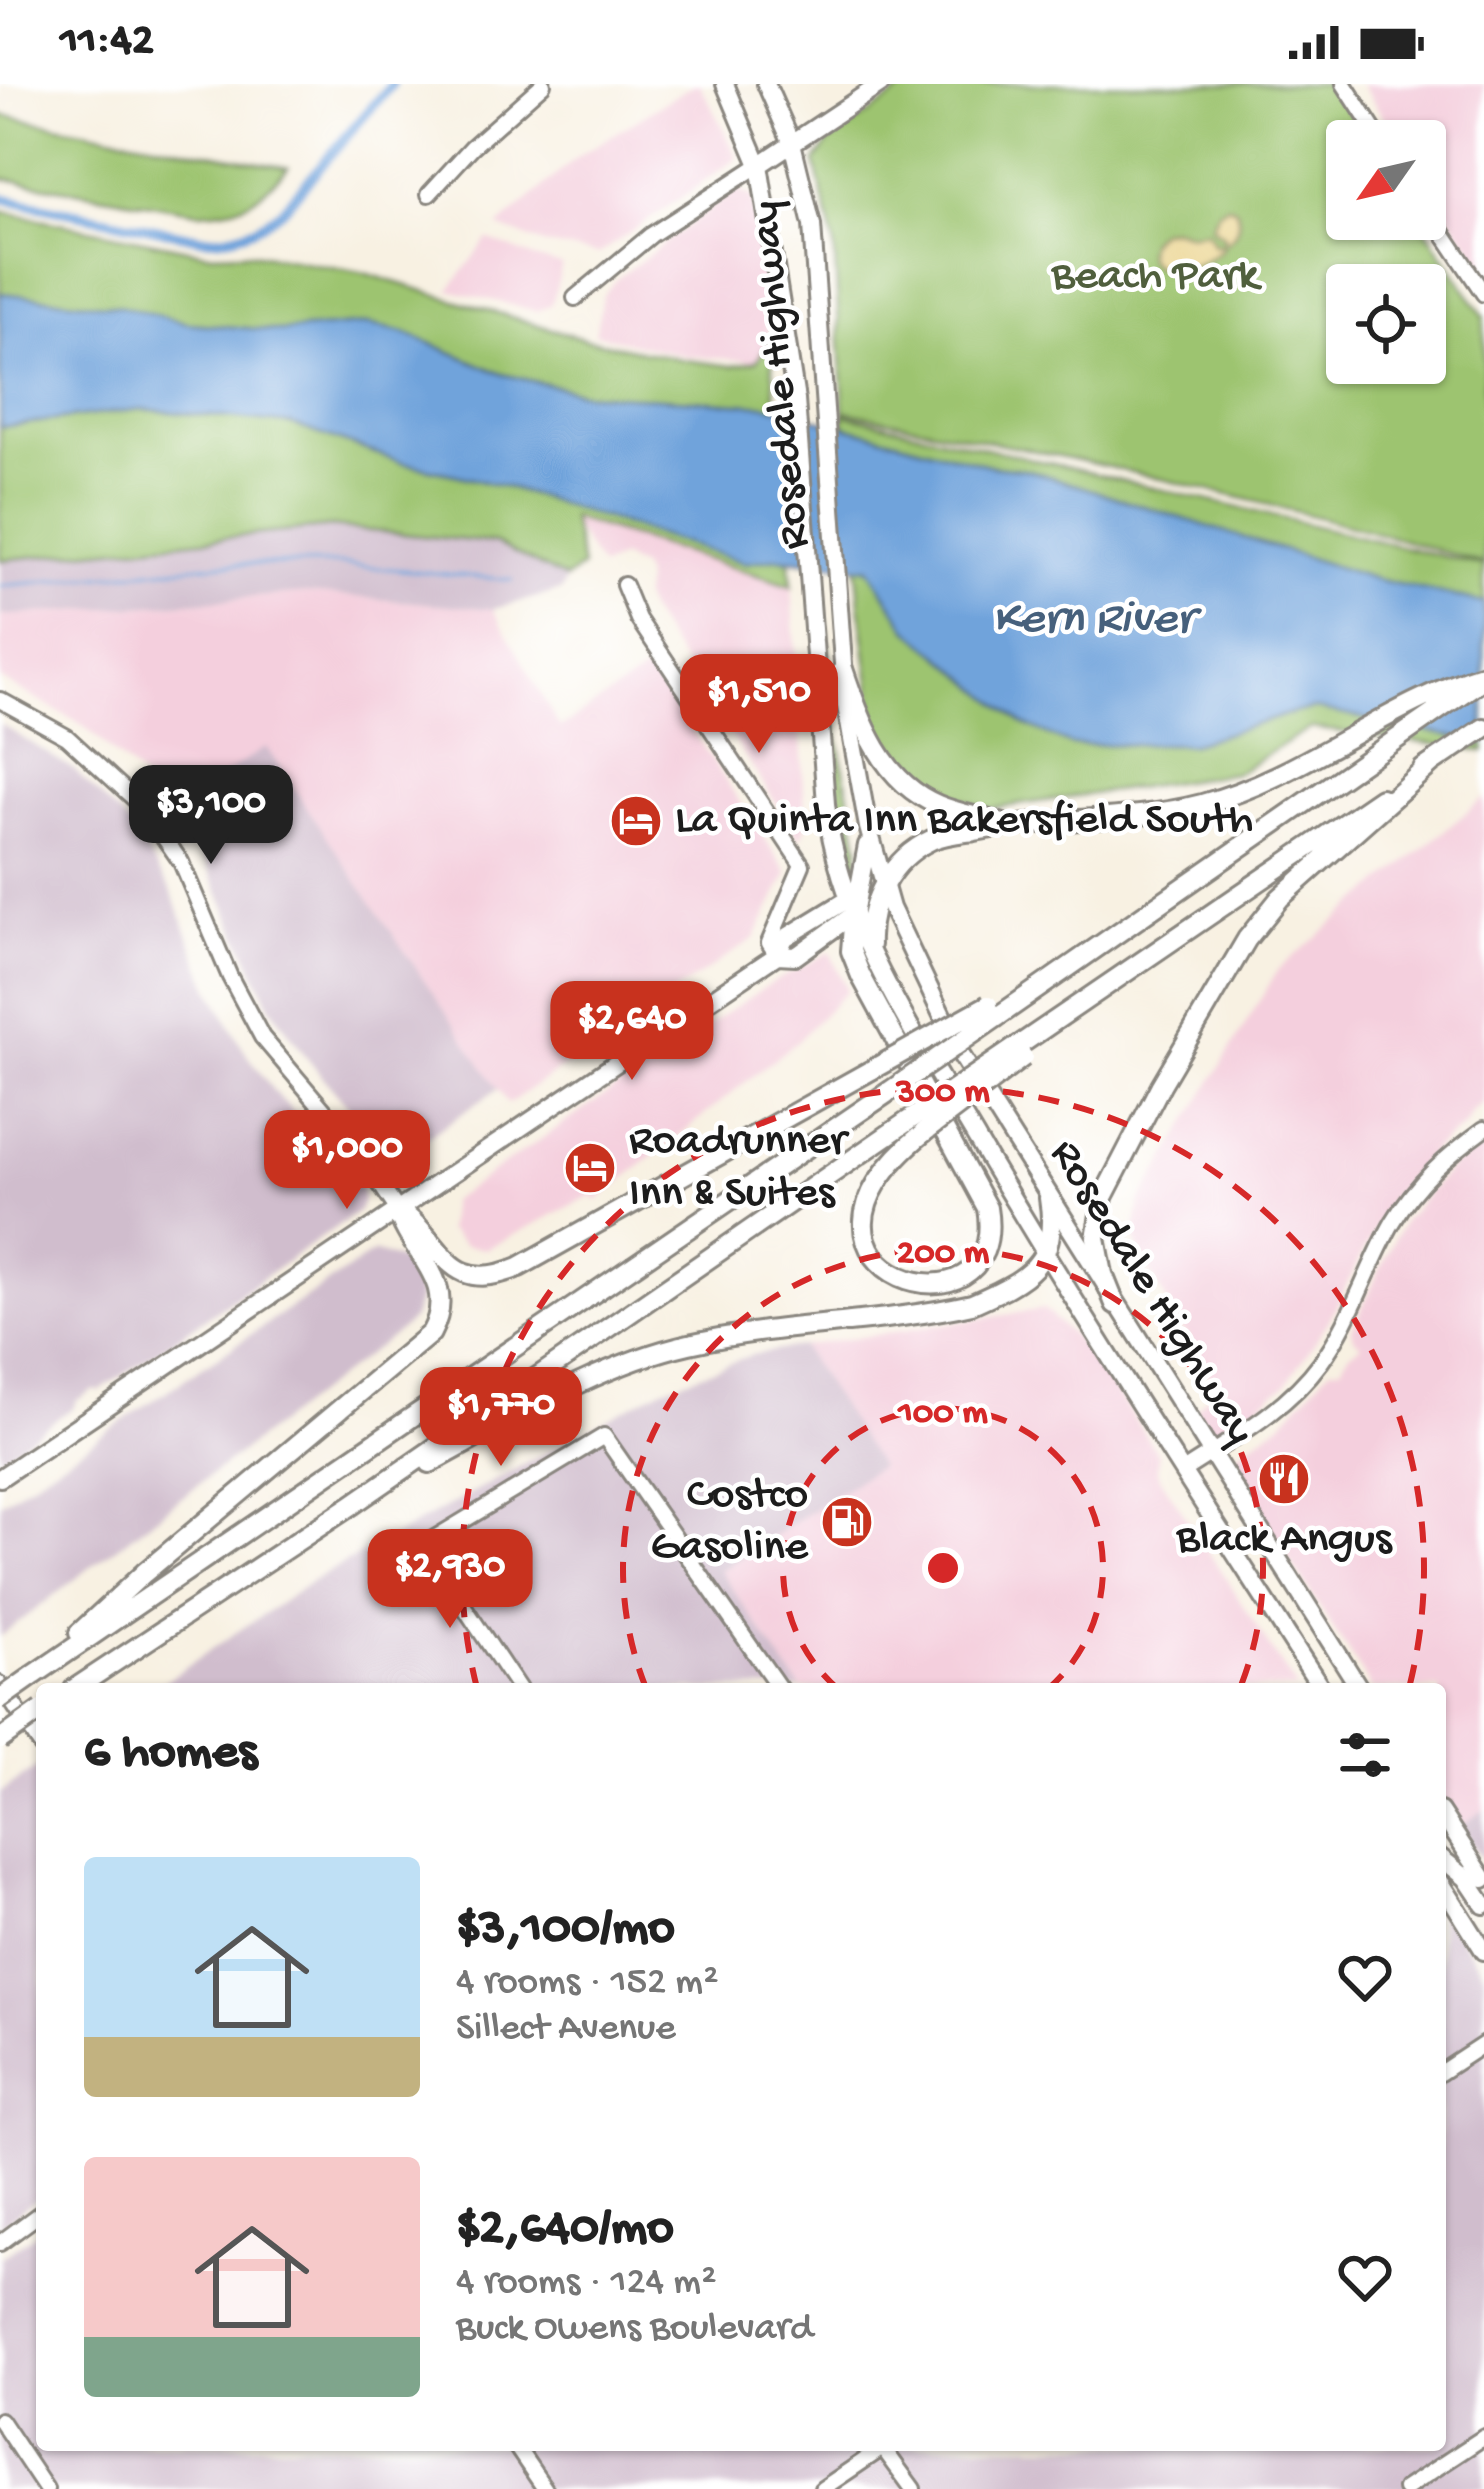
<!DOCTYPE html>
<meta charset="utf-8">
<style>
:root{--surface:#fff;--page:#f6f6f6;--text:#222;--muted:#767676;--accent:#c8321e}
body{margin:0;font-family:"Gochi Hand",sans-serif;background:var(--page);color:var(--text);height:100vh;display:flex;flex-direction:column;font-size:45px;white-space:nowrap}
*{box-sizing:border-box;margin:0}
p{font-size:39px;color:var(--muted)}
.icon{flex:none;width:66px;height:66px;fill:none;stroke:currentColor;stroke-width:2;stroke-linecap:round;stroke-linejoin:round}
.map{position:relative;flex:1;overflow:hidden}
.sheet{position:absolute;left:36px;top:1599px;width:1410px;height:768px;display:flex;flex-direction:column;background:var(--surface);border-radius:12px;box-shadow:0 3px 9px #0004}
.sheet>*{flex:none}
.needle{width:78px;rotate:236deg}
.tools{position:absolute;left:1326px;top:36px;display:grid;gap:24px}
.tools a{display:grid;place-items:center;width:120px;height:120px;border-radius:12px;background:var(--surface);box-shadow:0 3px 9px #0004;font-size:60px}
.price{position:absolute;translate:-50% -102px;padding:0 27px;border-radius:24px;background:var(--accent);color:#fff;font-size:39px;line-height:78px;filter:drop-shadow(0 3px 6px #0008)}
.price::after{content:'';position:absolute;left:50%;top:72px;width:36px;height:27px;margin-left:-18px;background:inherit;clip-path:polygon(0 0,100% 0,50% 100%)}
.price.active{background:#222;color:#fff}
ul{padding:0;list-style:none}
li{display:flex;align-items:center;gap:36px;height:300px;padding:0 48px}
li span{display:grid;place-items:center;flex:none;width:336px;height:240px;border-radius:12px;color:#555}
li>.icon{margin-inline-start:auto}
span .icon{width:144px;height:144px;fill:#fffc;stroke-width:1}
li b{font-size:51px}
h2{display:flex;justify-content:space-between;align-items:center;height:144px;padding:0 48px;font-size:51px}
.status{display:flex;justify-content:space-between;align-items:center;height:84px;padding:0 60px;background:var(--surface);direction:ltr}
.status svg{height:33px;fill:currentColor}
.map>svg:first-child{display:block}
</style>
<div class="status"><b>11:42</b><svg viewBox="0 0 49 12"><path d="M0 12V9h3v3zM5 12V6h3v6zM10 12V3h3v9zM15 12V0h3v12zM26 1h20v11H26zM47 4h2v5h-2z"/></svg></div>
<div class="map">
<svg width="1484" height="2405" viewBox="0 0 1484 2405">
<rect width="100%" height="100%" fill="#fff"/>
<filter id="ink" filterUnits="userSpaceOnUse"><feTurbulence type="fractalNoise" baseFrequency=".00833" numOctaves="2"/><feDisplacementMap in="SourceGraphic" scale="24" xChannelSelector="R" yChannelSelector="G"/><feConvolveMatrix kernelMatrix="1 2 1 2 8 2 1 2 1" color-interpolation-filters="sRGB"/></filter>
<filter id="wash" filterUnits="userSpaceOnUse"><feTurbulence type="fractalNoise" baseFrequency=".004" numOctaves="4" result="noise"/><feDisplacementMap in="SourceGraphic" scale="48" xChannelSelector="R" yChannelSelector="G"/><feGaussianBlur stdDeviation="2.7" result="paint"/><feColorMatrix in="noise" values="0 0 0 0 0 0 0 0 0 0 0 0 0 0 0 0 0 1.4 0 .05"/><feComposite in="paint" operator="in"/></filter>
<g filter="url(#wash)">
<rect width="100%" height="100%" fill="#f8f1e2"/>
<!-- built -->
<path fill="#f4cfdd" d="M694,0H700L738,74L599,170L546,161L498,143L577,73Z
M1361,0H1484V183L1425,95V57H1400Z
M736,106L752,113L768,219L761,220L770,255L758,277L688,272L595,250L603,211L618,194Z
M488,155L534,174L562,181L552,220L537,227L449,206Z
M568,435L792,502L806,742L800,755L648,527L642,515L645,496L640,484L621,474L601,484Z
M308,509L493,525L560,644L650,584L788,789L755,854L508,1020L266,664L170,726L160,711L84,642L0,595V532Z
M1484,714V1019L1471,1029L1465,1041L1435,1064L1390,1115L1328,1238L1286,1300L1212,1355L1194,1328L1215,1302L1141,1172L1134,1150L1140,1119L1278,885Z
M830,868L847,906L798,956L597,1117L592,1111L486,1165L464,1161L447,1146L450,1117L766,902Z
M1476,1065L1484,1066V1726L1460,1742L1440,1711V1605H1372L1226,1377L1283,1337L1330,1284L1342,1282L1349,1269L1361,1260L1353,1253L1351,1246L1403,1137L1448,1086Z
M1044,1225L1089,1268L1158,1370L1157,1388L1297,1605H801L720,1487L878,1382L801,1262Z"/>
<!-- industrial -->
<path fill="#d0bdcd" d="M331,443L495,459L566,495L561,507L493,525L308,509L0,532V476Z
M0,640L74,686L129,741L171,806L209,902L242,963L273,1006L361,1103L363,1117L359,1127L100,1307L93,1306L76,1317L74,1323L0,1373Z
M266,663L498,1005L394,1076L310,978L270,922L205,777L170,726Z
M374,1168L407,1178L411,1184L419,1213L413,1234L405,1242L0,1553V1419Z
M801,1262L879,1382L720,1487L801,1605H153L312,1497L663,1304L751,1271Z
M42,1680V2111L0,2141V1709Z
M1484,1726V1778L1460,1742Z
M1440,1822L1484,1889V2405H0V2174L42,2145V2361H1440Z"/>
<!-- green -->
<path fill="#9dc46f" stroke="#5c7046" stroke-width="3" fill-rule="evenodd" d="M912,0H1332L1367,57H1347V135H1419L1484,233V480C1273,416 1059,371 844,327L834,160L815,78L830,57ZM1347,201H1425V279H1347Z
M0,31L288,83C256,116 245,127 198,128L0,94Z
M0,127L207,169L246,168L361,188L585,255L685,276L732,282L757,277L770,255L792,502L571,434L582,483L566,495L495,459L331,443L0,476Z
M843,330L1484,482V667L1311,644L1236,689L990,725L922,700L875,640L860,521Z
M824,544H827L838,655L859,762L858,780L853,781L839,724Z"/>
<!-- sand -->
<path fill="#eeda9e" stroke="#857b5d" stroke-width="3" d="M1227,121L1236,125C1242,138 1236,154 1224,160V153L1211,142L1218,127Z
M1173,145L1190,150L1206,147L1214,161L1220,160L1222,165C1201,181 1167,200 1147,174C1145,156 1154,144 1173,145Z"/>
<!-- water -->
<path fill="#6fa3db" stroke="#46607c" stroke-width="3" d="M0,209L121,222L188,239L281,247L368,240L404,248L502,290L585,309L766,321L992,382L1029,386L1375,495L1484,519V659L1316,625L1296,628L1192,660L1071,661L1022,639L908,545L869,484L777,474L745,479L513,405L401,378L291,340L141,325L0,343Z"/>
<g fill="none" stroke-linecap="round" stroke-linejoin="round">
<!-- stream -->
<path stroke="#6fa3db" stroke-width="3" d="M0,502L220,480H337L512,496"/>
<!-- canal -->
<path stroke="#6fa3db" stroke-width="10" d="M0,114L200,154C232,156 257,147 282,126L392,0"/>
</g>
</g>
<g filter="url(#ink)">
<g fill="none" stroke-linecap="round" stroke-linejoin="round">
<!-- minor casing -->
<g stroke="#8a867f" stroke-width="20">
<path id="minor" d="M1344,0L1381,57
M429,110L472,63L543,0
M1425,122L1484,210
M575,214L651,151L759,81
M624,501L638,535L802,781L769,859L777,871
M0,616L67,653L142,722L181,778L230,893L262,953L351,1058L397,1125
M1183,1387C1232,1355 1285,1327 1321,1278C1352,1236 1367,1183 1393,1138C1416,1099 1448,1071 1484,1045
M0,1600L42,1663
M519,1605L423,1461L604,1352L780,1605
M1440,1989L1484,1960
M0,2159L42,2128
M0,2336L46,2405
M515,2361L545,2405
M883,2364L913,2405
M822,2405L887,2361
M1405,2405L1484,2353"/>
</g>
<!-- major casing -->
<g stroke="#8a867f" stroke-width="22">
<path id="major" d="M725,0L759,81L796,316L826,720C839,840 918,955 978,1057C1088,1243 1206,1424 1322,1605
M766,0L792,59L812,141L846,622L868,743L891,824L961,971L1360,1605
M759,81L881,0
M854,830L867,761
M777,871L796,872L854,830
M0,1394L777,871L785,854L847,816
M1440,1727L1484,1795
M1440,1773L1466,1794L1484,1821
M1440,1797L1484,1867"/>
</g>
<!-- highway casing -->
<g stroke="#8a867f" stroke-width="24">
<path id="highway" d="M843,585C861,638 882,698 938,721C959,730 982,733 1003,740
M1423,685L1484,644
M854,830L851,867L861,892L987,1124C1011,1265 751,1190 923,1049
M870,861C868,818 891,775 931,756C945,750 960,749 975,747C1049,733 1129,739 1202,720C1304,693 1385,620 1484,590
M997,933L1480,597
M1015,964L1381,714
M397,1125C445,1156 445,1214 519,1183L875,984
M1115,1220L1103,1190L1096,1154L1103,1113L1161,1001L1247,855L1280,814L1432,679
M430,1379C512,1335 597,1281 689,1260C782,1239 879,1241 972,1220C1026,1196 1060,1180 1049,1114
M79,1549L144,1489L431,1249C459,1197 411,1172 397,1125
M34,1591L890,1007
M74,1605L352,1421L908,1037"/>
</g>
<!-- minor -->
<use href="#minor" stroke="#fff" stroke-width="14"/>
<!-- major -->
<use href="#major" stroke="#fff" stroke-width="16"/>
<!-- highway -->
<use href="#highway" stroke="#fff" stroke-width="18"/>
<!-- highway-bridge casing -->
<g stroke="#8a867f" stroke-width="24" stroke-linecap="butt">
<path id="highway-bridge" d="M875,984L988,921
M890,1007L997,933
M908,1037L1015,964
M923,1049L1023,973
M0,1615L34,1591
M0,1656L42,1626"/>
</g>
<!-- highway-bridge -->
<use href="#highway-bridge" stroke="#fff" stroke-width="18"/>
</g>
</g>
<!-- distance rings -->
<g fill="none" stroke="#d62828" stroke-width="6" stroke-dasharray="21 15">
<path d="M838 1605A160 160 0 1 1 1048 1605"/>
<path d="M646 1604A320 320 0 1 1 1240 1604"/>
<path d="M477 1604A481 481 0 1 1 1409 1604"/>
</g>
<!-- icons -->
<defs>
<g id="hotel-disc" transform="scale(2.7)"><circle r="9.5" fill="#c8321e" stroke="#fff"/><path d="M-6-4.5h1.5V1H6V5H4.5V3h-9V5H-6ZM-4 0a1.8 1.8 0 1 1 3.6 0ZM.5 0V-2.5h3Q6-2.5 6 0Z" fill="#fff"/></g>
<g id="restaurant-disc" transform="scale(2.7)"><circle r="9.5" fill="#c8321e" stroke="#fff"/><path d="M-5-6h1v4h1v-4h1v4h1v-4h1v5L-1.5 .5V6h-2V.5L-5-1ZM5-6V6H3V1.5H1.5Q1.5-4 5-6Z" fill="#fff"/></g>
<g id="fuel-disc" transform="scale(2.7)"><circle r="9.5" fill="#c8321e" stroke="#fff"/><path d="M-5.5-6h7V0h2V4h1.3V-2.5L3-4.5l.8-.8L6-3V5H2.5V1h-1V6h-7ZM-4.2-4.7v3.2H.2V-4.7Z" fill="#fff"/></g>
</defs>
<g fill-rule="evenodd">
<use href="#hotel-disc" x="636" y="737"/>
<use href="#hotel-disc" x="590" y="1084"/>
<use href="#restaurant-disc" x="1284" y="1395"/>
<use href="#fuel-disc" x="847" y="1438"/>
</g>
<g text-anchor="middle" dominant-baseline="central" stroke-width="9" stroke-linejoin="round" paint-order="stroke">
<!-- park labels -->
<g font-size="45" fill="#505f3d" stroke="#fff">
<text x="1155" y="193">Beach Park</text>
</g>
<!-- street labels -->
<g font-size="45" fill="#1c1c1c" stroke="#fff">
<text transform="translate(782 291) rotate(-95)">Rosedale Highway</text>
<text transform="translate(1151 1209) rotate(58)">Rosedale Highway</text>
</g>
<!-- poi labels -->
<g font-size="45" fill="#1c1c1c" stroke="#fff" text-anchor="start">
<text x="675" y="737">La Quinta Inn Bakersfield South</text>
<text x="629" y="1058">Roadrunner<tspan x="629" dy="52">Inn &amp; Suites</tspan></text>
<text x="808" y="1412" text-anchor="end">Costco<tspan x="808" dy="52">Gasoline</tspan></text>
<text x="1284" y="1456" text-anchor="middle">Black Angus</text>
</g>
<!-- water labels -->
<g font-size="48" font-style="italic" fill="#46607c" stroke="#fff">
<text x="1093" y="537">Kern River</text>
</g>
</g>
<circle cx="943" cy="1484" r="18" fill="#d62828" stroke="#fff" stroke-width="6"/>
<g font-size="36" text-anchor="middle" font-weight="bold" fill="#d62828" stroke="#fff" stroke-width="9" stroke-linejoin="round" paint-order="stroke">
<text x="943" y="1016">300 m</text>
<text x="943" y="1177">200 m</text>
<text x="943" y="1337">100 m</text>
</g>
</svg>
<div class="tools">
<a><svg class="needle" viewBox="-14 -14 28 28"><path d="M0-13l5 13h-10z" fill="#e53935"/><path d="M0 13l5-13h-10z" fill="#767676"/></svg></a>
<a><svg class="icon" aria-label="locate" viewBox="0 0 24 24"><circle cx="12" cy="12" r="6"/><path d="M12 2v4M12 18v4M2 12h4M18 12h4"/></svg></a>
</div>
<b class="price" style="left:759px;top:672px">$1,510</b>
<b class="price active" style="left:211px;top:783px">$3,100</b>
<b class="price" style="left:632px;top:999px">$2,640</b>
<b class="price" style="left:347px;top:1128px">$1,000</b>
<b class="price" style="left:501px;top:1385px">$1,770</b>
<b class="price" style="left:450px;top:1547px">$2,930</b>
<section class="sheet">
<h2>6 homes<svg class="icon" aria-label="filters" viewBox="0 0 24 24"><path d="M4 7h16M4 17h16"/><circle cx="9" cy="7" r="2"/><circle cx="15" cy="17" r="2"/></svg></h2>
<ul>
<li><span style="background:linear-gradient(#bfe0f5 75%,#c2b280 0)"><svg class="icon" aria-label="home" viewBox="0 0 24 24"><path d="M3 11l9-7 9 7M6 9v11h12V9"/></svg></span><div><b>$3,100/mo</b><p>4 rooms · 152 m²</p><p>Sillect Avenue</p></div><svg class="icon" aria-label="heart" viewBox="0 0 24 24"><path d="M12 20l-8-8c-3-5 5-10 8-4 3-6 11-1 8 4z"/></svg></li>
<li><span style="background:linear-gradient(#f6c9c9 75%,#7fa58c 0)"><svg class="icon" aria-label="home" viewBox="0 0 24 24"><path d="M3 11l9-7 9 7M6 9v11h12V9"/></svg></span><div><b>$2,640/mo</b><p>4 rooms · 124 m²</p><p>Buck Owens Boulevard</p></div><svg class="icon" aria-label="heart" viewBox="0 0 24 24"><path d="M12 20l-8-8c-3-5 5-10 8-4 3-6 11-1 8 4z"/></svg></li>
</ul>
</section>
</div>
